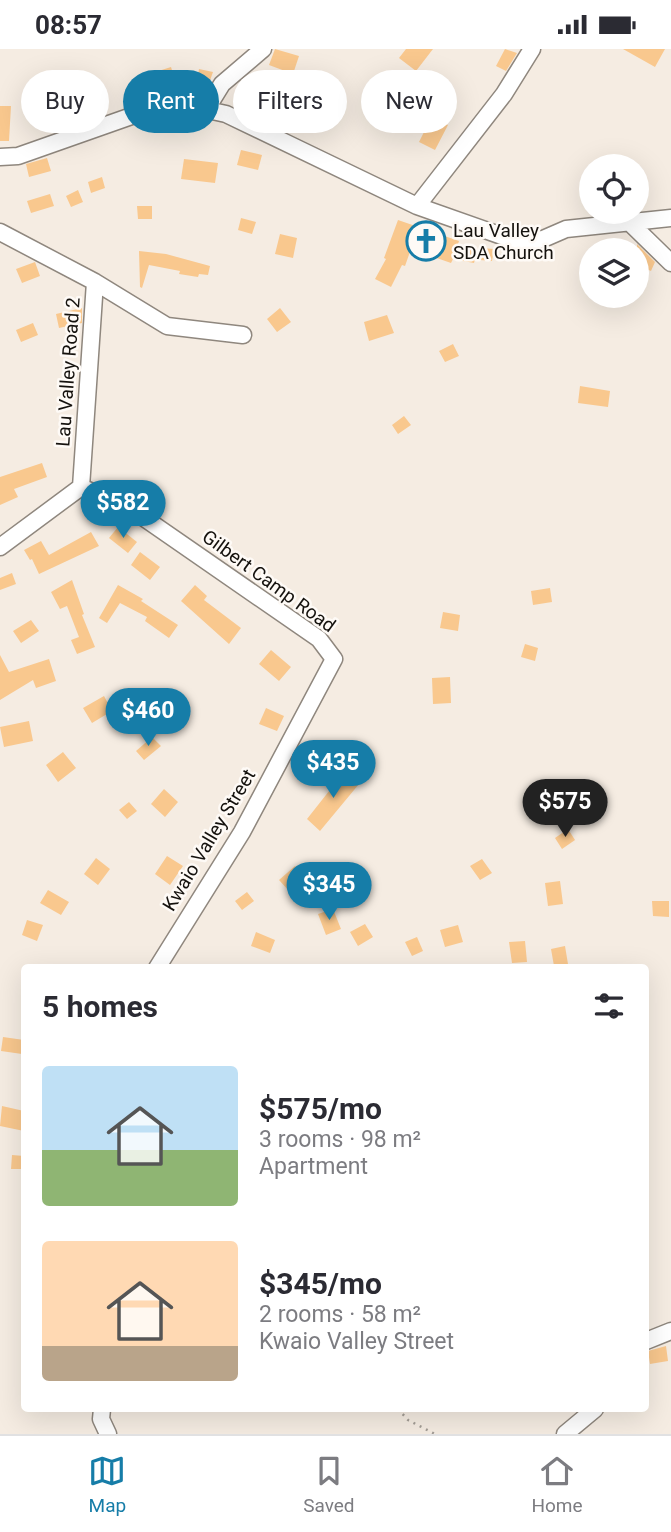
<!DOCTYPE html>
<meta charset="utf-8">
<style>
:root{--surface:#fff;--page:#f2f2f3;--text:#2b2b33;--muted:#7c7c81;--line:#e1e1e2;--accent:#167da8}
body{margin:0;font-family:Roboto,sans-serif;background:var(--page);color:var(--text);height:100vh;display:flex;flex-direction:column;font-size:26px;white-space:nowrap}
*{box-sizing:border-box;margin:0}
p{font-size:23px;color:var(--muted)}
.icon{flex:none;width:38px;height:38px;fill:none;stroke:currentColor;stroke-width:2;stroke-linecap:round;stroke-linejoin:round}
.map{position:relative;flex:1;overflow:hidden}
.panel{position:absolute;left:21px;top:915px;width:628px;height:448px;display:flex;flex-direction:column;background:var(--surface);border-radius:7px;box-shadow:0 7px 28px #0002}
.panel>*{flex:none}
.guide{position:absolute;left:21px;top:21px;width:630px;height:63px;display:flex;gap:14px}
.tools{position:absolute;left:579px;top:105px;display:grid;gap:14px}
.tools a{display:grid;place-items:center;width:70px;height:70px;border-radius:50%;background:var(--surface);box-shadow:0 7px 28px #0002;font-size:35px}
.price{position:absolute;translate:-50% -60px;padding:0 16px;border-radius:24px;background:var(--accent);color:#fff;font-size:23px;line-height:46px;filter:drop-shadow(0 2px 4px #0008)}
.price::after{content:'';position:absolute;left:50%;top:42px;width:21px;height:16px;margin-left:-10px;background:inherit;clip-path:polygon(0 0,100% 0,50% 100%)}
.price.selected{background:#222;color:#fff}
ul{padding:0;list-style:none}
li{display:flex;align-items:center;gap:21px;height:175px;padding:0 21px}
li span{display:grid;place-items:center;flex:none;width:196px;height:140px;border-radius:7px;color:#555}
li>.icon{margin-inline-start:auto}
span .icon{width:84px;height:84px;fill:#fffc;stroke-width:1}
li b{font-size:30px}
h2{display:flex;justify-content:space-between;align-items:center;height:84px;padding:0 21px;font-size:30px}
.pill{padding:0 24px;border-radius:32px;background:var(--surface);box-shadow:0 7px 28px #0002;font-size:24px;line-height:63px}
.pill.selected{background:var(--accent);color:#fff}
.status{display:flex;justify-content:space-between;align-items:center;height:49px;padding:0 35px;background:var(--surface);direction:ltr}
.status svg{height:19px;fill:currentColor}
.tabs{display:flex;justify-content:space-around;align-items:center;height:98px;border-top:2px solid var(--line);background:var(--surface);font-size:19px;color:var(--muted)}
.tabs a{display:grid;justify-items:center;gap:4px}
.tabs .selected{color:var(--accent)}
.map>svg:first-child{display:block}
</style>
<div class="status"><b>08:57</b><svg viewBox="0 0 49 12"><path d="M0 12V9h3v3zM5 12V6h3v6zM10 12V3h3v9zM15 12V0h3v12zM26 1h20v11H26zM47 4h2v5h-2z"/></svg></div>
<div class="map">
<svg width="671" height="1385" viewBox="0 0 671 1385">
<rect width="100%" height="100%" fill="#f5ece2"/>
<!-- building -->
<path fill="#f9c88e" d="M275,0L299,7L293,25L269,16Z
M406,0H433L416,22L399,9Z
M505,0L517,4L506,22L496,17Z
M623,0H665L655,18Z
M171,18L176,34L154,41L149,25Z
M199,20L213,23L208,37L196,36Z
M69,25L76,41L55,49L49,33Z
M0,57H11L9,92H0Z
M432,67L448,76L435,101L419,93Z
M241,101L262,106L258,121L237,116Z
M47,109L51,122L29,128L26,115Z
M184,110L218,114L215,134L181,130Z
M102,128L105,139L91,144L88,133Z
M78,141L83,153L71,158L66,147Z
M50,145L54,157L31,164L27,152Z
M137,157H152V170H138Z
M241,169L256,173L252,185L238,181Z
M398,171L459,192L457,198L477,202L474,214L453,210L451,214L411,200L405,217L402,216L391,238L375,230L386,210L384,209Z
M280,185L297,189L293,209L275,205Z
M637,195L655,213L651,222L637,216Z
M481,199L494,200L492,212L480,211Z
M139,202L166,205L210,217L208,226L199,225L198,228L179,225L180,222L149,216L142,239L140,238Z
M35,213L40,227L22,234L16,220Z
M82,259V274L59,279L56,265Z
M280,259L291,273L277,283L267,270Z
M387,266L394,284L369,292L364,273Z
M33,274L38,286L21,293L16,281Z
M453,295L459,307L445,313L439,302Z
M580,337L610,342L608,358L578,354Z
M404,367L411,376L398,385L392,376Z
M42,414L47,428L14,440L18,448L0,456V428Z
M118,478L137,493L128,504L109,489Z
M91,483L99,497L39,525L32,510L30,511L24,501L41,492L49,506Z
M140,503L160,518L150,531L131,516Z
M12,524L16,535L0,541V529Z
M72,531L84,565L82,566L95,598L77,605L71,591L79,588L67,557L60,560L51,543Z
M118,536L143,550L141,552L178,576L169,589L145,572L147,568L120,554L107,574L99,569Z
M195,536L207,547L204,551L241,579L229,595L181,552Z
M550,539L552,553L533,556L531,542Z
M443,563L460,566L458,582L440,579Z
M31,571L39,582L21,594L13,582Z
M525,595L538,599L535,612L521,608Z
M271,601L291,618L279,632L259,615Z
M0,606L9,623L49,610L56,632L36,639L33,631L0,651Z
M450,628L451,654L433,655L432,629Z
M104,647L112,662L92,674L83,659Z
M266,659L284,667L277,682L259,675Z
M29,672L33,692L4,698L0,678Z
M152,688L161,697L144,711L136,702Z
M350,691L362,701L349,715L338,705Z
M63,703L76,719L58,733L46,716Z
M339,722L359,735L320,782L307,770L333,737L330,735Z
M164,740L178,753L165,768L151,755Z
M129,753L137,762L127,770L119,761Z
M568,780L575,791L562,800L555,789Z
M167,807L183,817L170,836L155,825Z
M96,809L110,820L98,836L84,825Z
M482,810L492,824L480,831L470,817Z
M295,817L305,828L289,842L279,831Z
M560,832L563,855L548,857L545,834Z
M48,841L69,853L61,866L40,854Z
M247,843L254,852L242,861L235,852Z
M652,852H669V868L653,867Z
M333,860L341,880L326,886L318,865Z
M27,871L43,876L37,892L22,886Z
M365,875L373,888L358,897L350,883Z
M458,876L463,893L445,898L440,881Z
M256,883L275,891L270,904L251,897Z
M417,888L423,902L412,907L405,893Z
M525,892L527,913L512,914L509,893Z
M565,897L568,915L554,917L551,900Z
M3,988L24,991L22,1005L1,1002Z
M2,1057L24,1062V1082L0,1077Z
M12,1106L24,1107V1120H11Z
M666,1297L668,1312L650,1315L648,1302Z"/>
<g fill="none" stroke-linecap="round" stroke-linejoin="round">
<!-- minor casing -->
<g stroke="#8f877e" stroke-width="19">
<path id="minor" d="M206,61L222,35L263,0
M0,108L18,107L160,57L194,58L226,65L417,157L519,193L543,190L566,180L671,169
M417,157L504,45L532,0
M628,172L671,214
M0,183L95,233L167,277L243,286
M81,438L95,233
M0,498L81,438L134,462L319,590L334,610L242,783L157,919
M646,1292L671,1282
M102,1360L101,1370L108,1385
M565,1385L595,1360"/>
</g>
<!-- path -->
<path stroke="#a39d95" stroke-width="2.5" stroke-dasharray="2 5" stroke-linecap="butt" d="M398,1360L408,1371L435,1385"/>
<!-- minor -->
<use href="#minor" stroke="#fff" stroke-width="16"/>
</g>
<!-- icons -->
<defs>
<g id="church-ring" transform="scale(2.0125)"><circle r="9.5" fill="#fefaf6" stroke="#167da8" stroke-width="1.5"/><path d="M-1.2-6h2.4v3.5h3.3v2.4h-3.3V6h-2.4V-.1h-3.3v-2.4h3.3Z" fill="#167da8"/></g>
</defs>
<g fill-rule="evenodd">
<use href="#church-ring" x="426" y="192"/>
</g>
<g text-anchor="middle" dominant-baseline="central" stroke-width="5" stroke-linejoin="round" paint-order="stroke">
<!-- poi labels -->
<g font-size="19" fill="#15120e" stroke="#fefaf6" text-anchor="start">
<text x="453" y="181">Lau Valley<tspan x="453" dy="22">SDA Church</tspan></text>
</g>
<!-- street labels -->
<g font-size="19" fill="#15120e" stroke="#fefaf6">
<text transform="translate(68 323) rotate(-86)">Lau Valley Road 2</text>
<text transform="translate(269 532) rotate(36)">Gilbert Camp Road</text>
<text transform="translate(209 791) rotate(-59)">Kwaio Valley Street</text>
</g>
</g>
</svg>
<div class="tools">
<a><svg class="icon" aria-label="locate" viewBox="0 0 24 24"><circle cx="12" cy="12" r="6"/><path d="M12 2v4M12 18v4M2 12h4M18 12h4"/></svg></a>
<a><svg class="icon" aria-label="layers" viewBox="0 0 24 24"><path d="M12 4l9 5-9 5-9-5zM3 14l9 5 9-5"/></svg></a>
</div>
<b class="price" style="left:123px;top:491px">$582</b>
<b class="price" style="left:148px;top:699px">$460</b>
<b class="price" style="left:333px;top:751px">$435</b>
<b class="price selected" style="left:565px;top:790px">$575</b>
<b class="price" style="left:329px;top:873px">$345</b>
<div class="guide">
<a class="pill">Buy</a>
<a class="pill selected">Rent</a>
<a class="pill">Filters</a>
<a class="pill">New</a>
</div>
<section class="panel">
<h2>5 homes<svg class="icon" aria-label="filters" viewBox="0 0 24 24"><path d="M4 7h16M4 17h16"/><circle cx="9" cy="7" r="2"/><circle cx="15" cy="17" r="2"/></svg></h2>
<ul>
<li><span style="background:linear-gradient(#bfe0f5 60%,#8fb573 0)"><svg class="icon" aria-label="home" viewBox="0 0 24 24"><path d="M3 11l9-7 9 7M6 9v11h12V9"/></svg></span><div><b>$575/mo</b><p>3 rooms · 98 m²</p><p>Apartment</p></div></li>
<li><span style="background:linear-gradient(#ffd9b3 75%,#b9a48a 0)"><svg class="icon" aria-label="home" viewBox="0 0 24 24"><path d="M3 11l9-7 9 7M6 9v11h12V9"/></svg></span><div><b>$345/mo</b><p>2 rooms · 58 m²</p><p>Kwaio Valley Street</p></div></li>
</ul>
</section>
</div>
<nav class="tabs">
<a class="selected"><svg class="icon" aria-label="map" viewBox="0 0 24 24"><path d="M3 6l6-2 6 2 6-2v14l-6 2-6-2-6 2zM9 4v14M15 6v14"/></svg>Map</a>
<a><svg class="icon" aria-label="saved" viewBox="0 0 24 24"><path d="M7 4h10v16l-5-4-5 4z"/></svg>Saved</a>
<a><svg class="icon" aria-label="home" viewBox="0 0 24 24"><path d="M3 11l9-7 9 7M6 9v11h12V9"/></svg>Home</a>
</nav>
